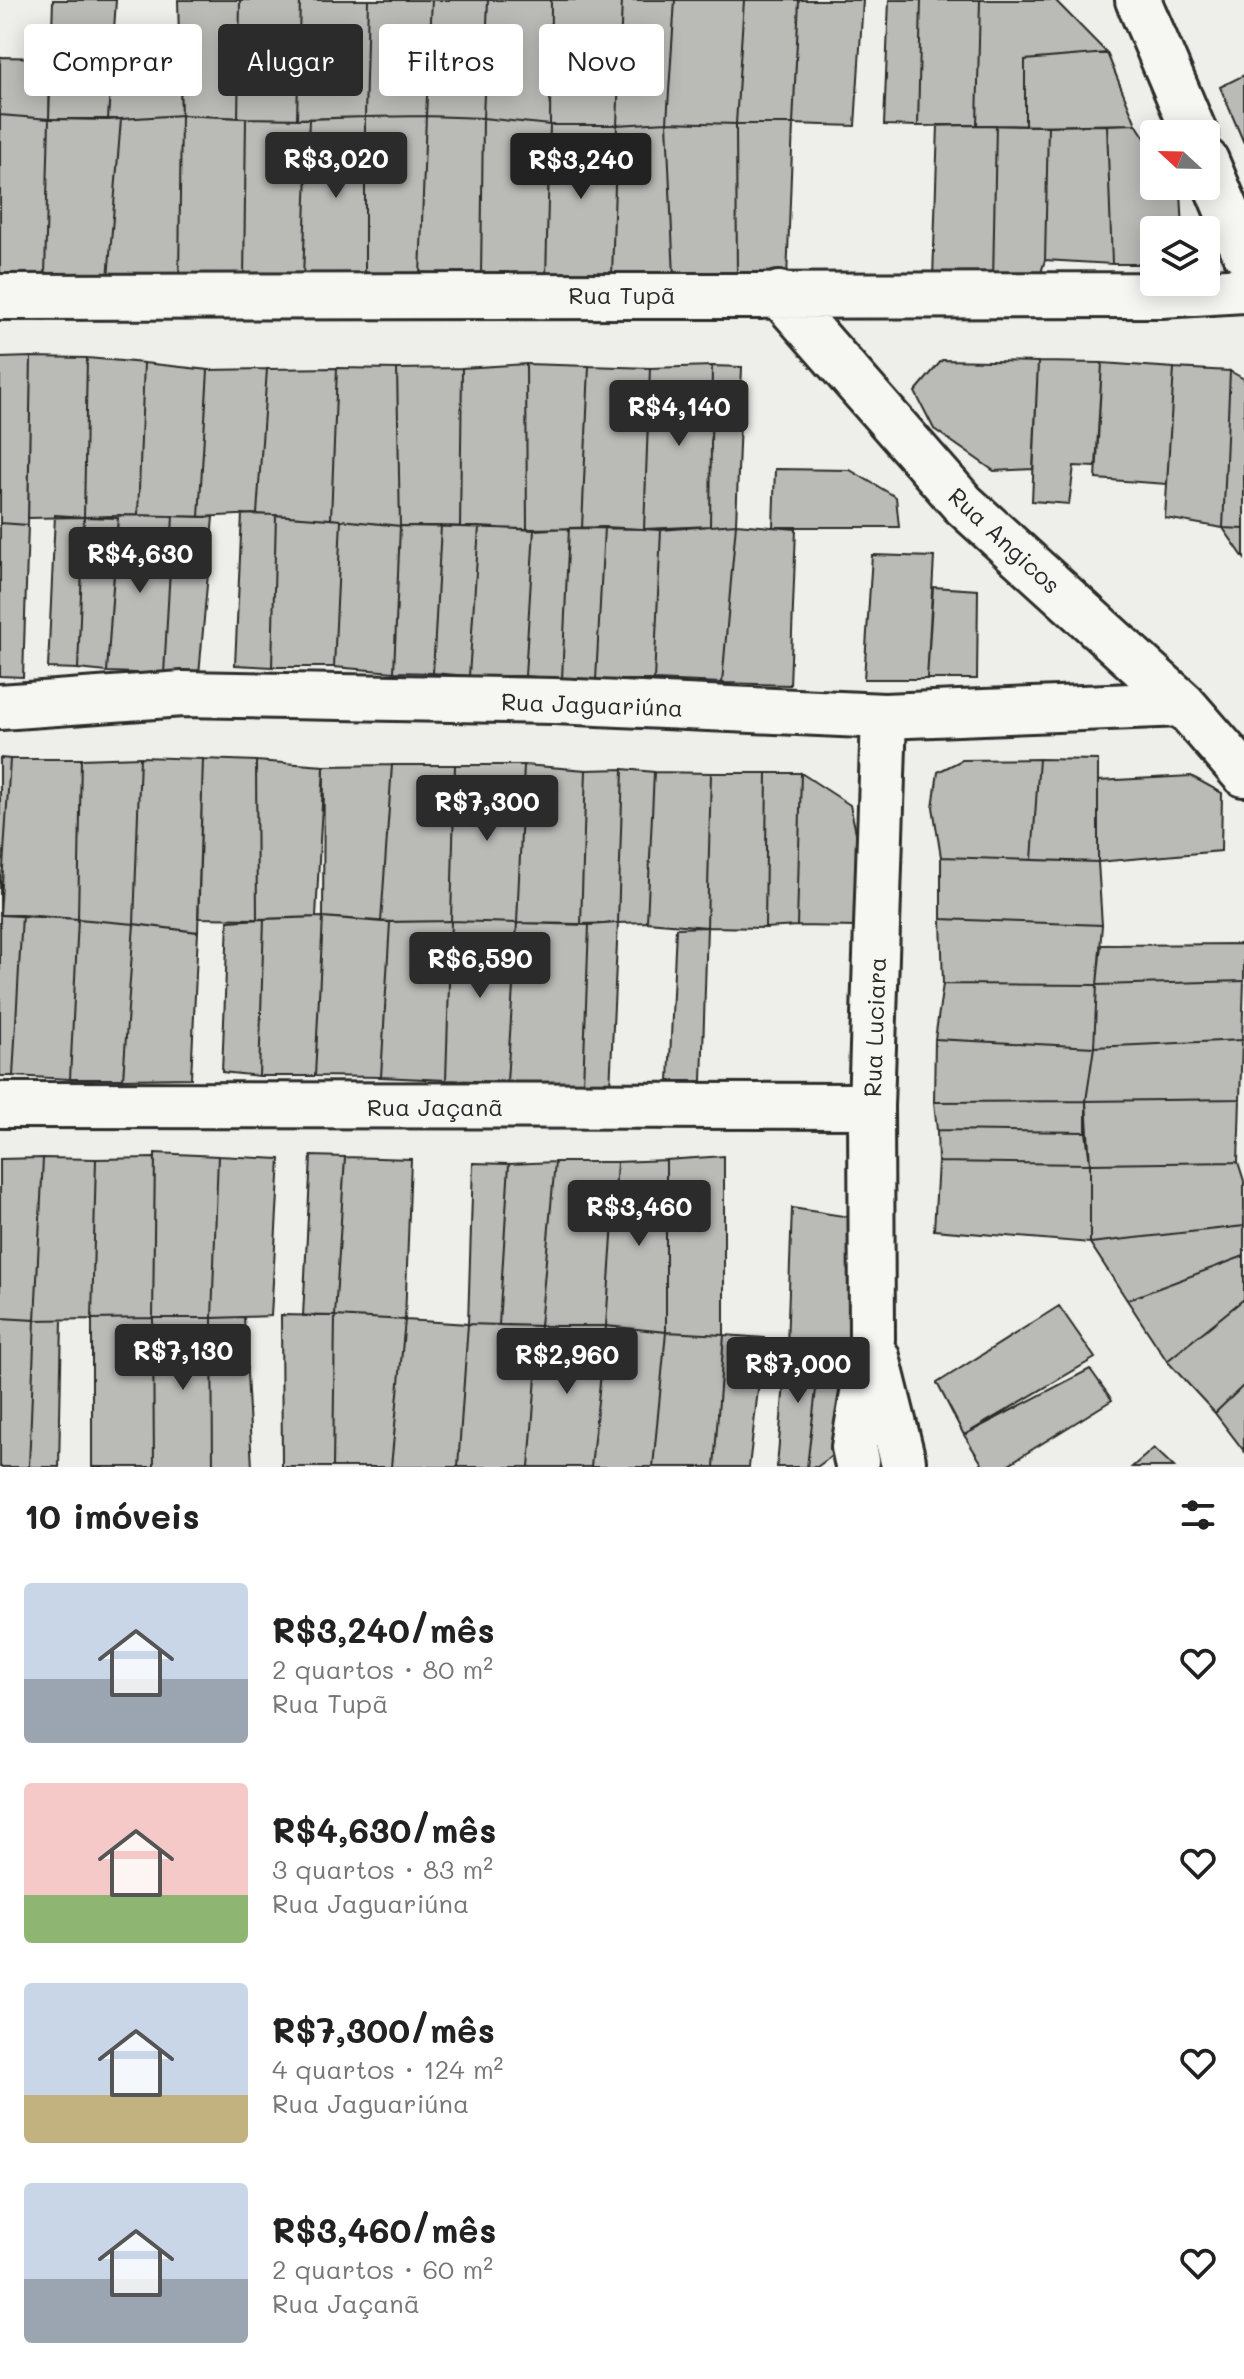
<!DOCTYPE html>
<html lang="pt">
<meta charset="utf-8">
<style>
:root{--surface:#fff;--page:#f2f2f2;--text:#222;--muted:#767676;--accent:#2b2b2b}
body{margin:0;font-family:Mali,sans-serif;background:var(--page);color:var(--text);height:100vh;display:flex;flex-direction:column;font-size:30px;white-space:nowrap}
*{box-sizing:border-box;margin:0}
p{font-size:26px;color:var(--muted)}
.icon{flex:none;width:44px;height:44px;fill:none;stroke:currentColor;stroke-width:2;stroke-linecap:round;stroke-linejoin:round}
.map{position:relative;height:1467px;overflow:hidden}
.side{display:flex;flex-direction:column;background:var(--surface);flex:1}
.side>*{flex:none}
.top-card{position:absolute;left:24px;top:24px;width:800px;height:72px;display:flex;gap:16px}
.needle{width:52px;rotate:292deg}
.buttons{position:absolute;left:1140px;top:120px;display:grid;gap:16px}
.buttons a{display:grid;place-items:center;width:80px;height:80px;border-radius:8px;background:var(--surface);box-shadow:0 4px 20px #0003;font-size:40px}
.price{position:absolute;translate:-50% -68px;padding:0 18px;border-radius:8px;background:var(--accent);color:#fff;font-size:26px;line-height:52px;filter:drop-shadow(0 2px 4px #0008)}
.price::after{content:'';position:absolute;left:50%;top:48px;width:24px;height:18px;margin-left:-12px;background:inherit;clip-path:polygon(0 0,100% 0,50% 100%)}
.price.selected{background:#222;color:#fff}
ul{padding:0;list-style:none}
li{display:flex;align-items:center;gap:24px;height:200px;padding:0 24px}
li span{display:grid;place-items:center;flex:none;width:224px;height:160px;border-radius:8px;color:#555}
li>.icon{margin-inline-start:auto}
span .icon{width:96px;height:96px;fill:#fffc;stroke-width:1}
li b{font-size:34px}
h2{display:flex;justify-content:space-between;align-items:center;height:96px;padding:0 24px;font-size:34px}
.chip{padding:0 28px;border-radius:8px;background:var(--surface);box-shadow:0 4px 20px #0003;font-size:28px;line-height:72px}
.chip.selected{background:var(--accent);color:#fff}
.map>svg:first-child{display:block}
</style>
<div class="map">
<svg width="1244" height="1467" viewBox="0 0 1244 1467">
<rect width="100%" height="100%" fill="#eeeeea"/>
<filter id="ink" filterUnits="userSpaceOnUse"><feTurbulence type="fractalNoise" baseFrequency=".0125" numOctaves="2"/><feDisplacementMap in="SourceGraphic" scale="16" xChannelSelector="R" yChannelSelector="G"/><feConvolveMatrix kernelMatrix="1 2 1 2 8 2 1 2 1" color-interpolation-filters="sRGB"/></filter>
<g filter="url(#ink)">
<!-- building -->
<path fill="#babab7" stroke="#2b2b2b" stroke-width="2" d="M53,0H116L108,120L49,119Z
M178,0H240L238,118L181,115Z
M240,0H300L297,119L238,118Z
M300,0H368L365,117L297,119Z
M368,0H432L426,116L365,117Z
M432,0H488L483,118L426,116Z
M488,0H551L550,125L483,118Z
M551,0H622L617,125H550Z
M622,0H675L667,122L617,125Z
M675,0H744L736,124L667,122Z
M744,0H799L793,124H736Z
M799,0H863L855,126L793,124Z
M889,0H921L918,126L884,125Z
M921,0H980L977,125L918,126Z
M980,0H1055L1107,53L1025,60V126L977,125Z
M178,38L181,115L108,120L113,40Z
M1107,53L1136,124L1025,126V60Z
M0,57L50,58L49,119L0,115Z
M1244,75V143L1220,87Z
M0,115L49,119L45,276L0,274Z
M181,115L246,118L244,279L179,277Z
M181,115L179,277L108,279L121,119Z
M426,116L483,118L481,276L420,275Z
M426,116L420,275L365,280V117Z
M365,117V280L303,278L309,119Z
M246,118L309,119L303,278L244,279Z
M483,118L550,125L546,277L481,276Z
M49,119H121L108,279L45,276Z
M667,122L736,124L737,278L674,277Z
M667,122L674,277L612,276L617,125Z
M736,124H793L787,279L737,278Z
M1136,124L1154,152V186H1177L1181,192L1183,230H1154V264H1112L1107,125Z
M550,125H617L612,276L546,277Z
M938,125H996L993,282L933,279Z
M996,125L1048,126L1045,260L1038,282H993Z
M1107,125L1112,264L1045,260L1048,126Z
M31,357L28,525L0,523V358Z
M31,357L87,358L84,517L28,518Z
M87,358L144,363L138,515L84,517Z
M942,360L1038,362L1033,469L994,471L934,429L915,392Z
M1038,362L1102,363L1096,467L1074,466L1069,504L1032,501Z
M144,363L208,370L199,517L138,515Z
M1102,363L1174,368L1167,484L1096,479Z
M526,364L527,529L460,527L462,368Z
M526,364L589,366L582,528L527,529Z
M589,366L650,368L644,529L582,528Z
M712,366L710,526L644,529L650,368Z
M712,366L742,367L736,524L710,526Z
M337,368L331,519L257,514L267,369Z
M337,368L397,369L400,526L331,519Z
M462,368L460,527L400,526L397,369Z
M1174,368L1230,371L1223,528L1165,518Z
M267,369L257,514L199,517L208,370Z
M1230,371L1244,379V529L1223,528Z
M775,469L850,470L896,497L899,527H773Z
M242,514L276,515L272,667L235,665Z
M55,515L84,517L78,669L48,668Z
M118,515L173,516L164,674L107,672Z
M276,515L341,520L334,667H272Z
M173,516L213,517L199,675L164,674Z
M84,517L118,518L107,672L78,669Z
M341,520L400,526L394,672L334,667Z
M0,523L28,525L23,677L0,676Z
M736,524L796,529L790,685L722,683Z
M736,524L722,683L654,680L661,530Z
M400,526H441L433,673L394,672Z
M441,526L479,527L469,676L433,673Z
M479,527L534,530L525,676H469Z
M604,527L661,530L654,680H596Z
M604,527L596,680L562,679L569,528Z
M569,528L562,679L525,676L534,530Z
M1223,528L1244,529V558Z
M872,555L934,557L927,679H864Z
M933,587L978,590L977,679H927Z
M140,757L134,924L78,919L81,759Z
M140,757L203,759L198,932L134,924Z
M0,758L10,759L0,915Z
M10,759H81L78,919L0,915Z
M203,759L256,761L257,919L198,918Z
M1039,759L1032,860L941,857L933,807L938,772L962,760Z
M1039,759L1098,760V862L1032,860Z
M256,761L324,766L316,917L257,919Z
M392,765L381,922L323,917L324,766Z
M392,765H455L451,921L381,922Z
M455,765H524L517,923L451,921Z
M524,765L586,770L581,924L517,923Z
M623,769L618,923L581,924L586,770Z
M623,769L654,772L647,922L618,923Z
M654,772L711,773L707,927L647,922Z
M711,773H767L765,928L707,927Z
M767,773H801L797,926L765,928Z
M801,773L850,805L861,856L857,927L797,926Z
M1191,776L1222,793L1221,851L1098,862V781Z
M941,857L1098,862L1102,925L941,919Z
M0,915H22L13,1076H0Z
M22,915L78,919L70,1079L13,1076Z
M323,917L390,922L381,1077L315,1076Z
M323,917L315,1076H259L264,919Z
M78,919L134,924L123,1079H70Z
M264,919L259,1076L222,1072L228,921Z
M941,919L1102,925L1097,985L943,984Z
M451,921L517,923L507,1082L446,1080Z
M451,921L446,1080L381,1077L390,922Z
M517,923L589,925L583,1085L507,1082Z
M618,923L610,1088L583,1085L589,925Z
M134,924L198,932L191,1078L123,1079Z
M707,927L702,1081H669L676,928Z
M1244,944V981L1097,985L1101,945Z
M1244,981L1242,1040L1094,1047L1097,985Z
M943,984L1097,985L1094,1047L935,1039Z
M935,1039L1094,1047L1086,1101L934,1102Z
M1242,1040L1240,1099L1086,1101L1094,1047Z
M1240,1099L1238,1162L1090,1164L1086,1101Z
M1086,1101V1132L937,1130L934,1102Z
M937,1130L1086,1132L1090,1164L938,1162Z
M155,1153L218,1156L212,1318H153Z
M218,1156L280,1159L271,1316L212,1318Z
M311,1156L345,1157L335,1316H303Z
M724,1156V1335L666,1332V1160Z
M345,1157L411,1159L405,1320L335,1316Z
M43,1158L96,1159L92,1319L35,1320Z
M43,1158L35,1320L0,1318V1159Z
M155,1158L153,1318L92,1319L96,1159Z
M666,1160V1332L606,1326L617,1162Z
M555,1162H617L606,1326H540Z
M555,1162L540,1326L499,1325L509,1164Z
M938,1162L1090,1164V1243L934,1230Z
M1238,1162L1244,1181V1226L1090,1243V1164Z
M473,1163L509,1164L499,1325L468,1324Z
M792,1208L856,1218L855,1346H787Z
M1244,1226V1256L1127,1300L1090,1243Z
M1244,1256V1299L1167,1361L1127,1300Z
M1244,1299V1385L1215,1413L1167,1361Z
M1059,1306L1095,1358L964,1435L937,1383Z
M281,1315L335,1316L333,1467H282Z
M335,1316L405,1320L391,1467H333Z
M244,1317L252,1467H213L212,1318Z
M0,1318L35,1320L29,1467H0Z
M153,1318L154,1467H92V1319Z
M153,1318H212L213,1467H154Z
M35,1320H62L59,1467H29Z
M405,1320L468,1324L458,1467H391Z
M468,1324L540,1326L529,1467H458Z
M540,1326H606L591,1467H529Z
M606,1326L666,1332L653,1467H591Z
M666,1332L724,1335L714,1467H653Z
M724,1335L764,1338L749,1467H714Z
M787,1346H821L807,1467H777Z
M821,1346H855L837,1452L817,1467H807Z
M1090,1369L1112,1400L1004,1467H984L964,1435Z
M1244,1385V1451L1215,1413Z
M1154,1448L1174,1467H1132Z"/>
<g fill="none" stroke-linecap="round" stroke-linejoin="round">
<!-- street casing -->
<g stroke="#2b2b2b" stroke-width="50">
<path id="street" d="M1138,0L1195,134
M1206,161L1244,251
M779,294L963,504L1183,704L1244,774
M0,297L1161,295L1244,290
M0,707L183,694L554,701L884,716L1183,704
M0,1105L871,1106
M877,1357L903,1461
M857,1461L854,1447L872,1339L871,1106L884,716"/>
</g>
<!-- street -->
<use href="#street" stroke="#f6f6f2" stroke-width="44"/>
</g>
</g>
<g text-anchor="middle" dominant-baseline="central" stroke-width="7" stroke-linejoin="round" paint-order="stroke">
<!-- street labels -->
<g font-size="24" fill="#2b2b2b" stroke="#f6f6f2">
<text x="622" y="294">Rua Tupã</text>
<text transform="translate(1005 540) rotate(43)">Rua Angicos</text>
<text transform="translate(592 704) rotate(2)">Rua Jaguariúna</text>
<text transform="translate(874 1027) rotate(-88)">Rua Luciara</text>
<text x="435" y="1106">Rua Jaçanã</text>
</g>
</g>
</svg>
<div class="buttons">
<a><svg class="needle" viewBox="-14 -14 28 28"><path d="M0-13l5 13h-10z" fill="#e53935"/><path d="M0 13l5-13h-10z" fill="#767676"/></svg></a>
<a><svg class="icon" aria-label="layers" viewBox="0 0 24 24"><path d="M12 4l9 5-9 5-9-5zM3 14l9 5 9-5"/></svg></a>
</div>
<b class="price" style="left:336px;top:200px">R$3,020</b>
<b class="price selected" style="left:581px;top:201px">R$3,240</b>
<b class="price" style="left:679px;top:448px">R$4,140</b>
<b class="price" style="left:140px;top:595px">R$4,630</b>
<b class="price" style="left:487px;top:843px">R$7,300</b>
<b class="price" style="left:480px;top:1000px">R$6,590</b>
<b class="price" style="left:639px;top:1248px">R$3,460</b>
<b class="price" style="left:183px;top:1392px">R$7,130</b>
<b class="price" style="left:567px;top:1396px">R$2,960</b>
<b class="price" style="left:798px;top:1405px">R$7,000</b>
<div class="top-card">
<a class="chip">Comprar</a>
<a class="chip selected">Alugar</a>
<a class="chip">Filtros</a>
<a class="chip">Novo</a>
</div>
</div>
<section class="side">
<h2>10 imóveis<svg class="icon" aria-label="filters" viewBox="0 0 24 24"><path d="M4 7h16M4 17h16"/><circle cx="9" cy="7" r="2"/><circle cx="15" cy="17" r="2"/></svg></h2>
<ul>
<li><span style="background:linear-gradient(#c9d6e8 60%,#9aa5b1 0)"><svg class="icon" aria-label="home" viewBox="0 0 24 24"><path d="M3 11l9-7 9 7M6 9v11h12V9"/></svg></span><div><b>R$3,240/mês</b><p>2 quartos · 80 m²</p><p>Rua Tupã</p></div><svg class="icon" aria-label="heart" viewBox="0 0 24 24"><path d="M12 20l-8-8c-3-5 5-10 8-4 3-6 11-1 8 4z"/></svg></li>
<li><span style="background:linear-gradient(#f6c9c9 70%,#8fb573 0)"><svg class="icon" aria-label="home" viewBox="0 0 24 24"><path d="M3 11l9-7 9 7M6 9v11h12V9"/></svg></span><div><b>R$4,630/mês</b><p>3 quartos · 83 m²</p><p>Rua Jaguariúna</p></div><svg class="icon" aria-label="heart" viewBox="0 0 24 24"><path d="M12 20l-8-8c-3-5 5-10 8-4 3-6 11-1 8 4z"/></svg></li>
<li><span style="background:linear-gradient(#c9d6e8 70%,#c2b280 0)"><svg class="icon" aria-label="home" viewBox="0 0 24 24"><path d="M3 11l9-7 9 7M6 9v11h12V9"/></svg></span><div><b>R$7,300/mês</b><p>4 quartos · 124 m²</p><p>Rua Jaguariúna</p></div><svg class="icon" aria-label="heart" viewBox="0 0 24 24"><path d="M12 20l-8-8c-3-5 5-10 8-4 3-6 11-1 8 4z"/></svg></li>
<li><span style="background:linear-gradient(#c9d6e8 60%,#9aa5b1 0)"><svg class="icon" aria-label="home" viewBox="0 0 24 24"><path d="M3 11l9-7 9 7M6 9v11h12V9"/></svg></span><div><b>R$3,460/mês</b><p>2 quartos · 60 m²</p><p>Rua Jaçanã</p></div><svg class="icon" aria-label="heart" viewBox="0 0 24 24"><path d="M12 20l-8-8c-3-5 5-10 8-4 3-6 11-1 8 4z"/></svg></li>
</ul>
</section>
